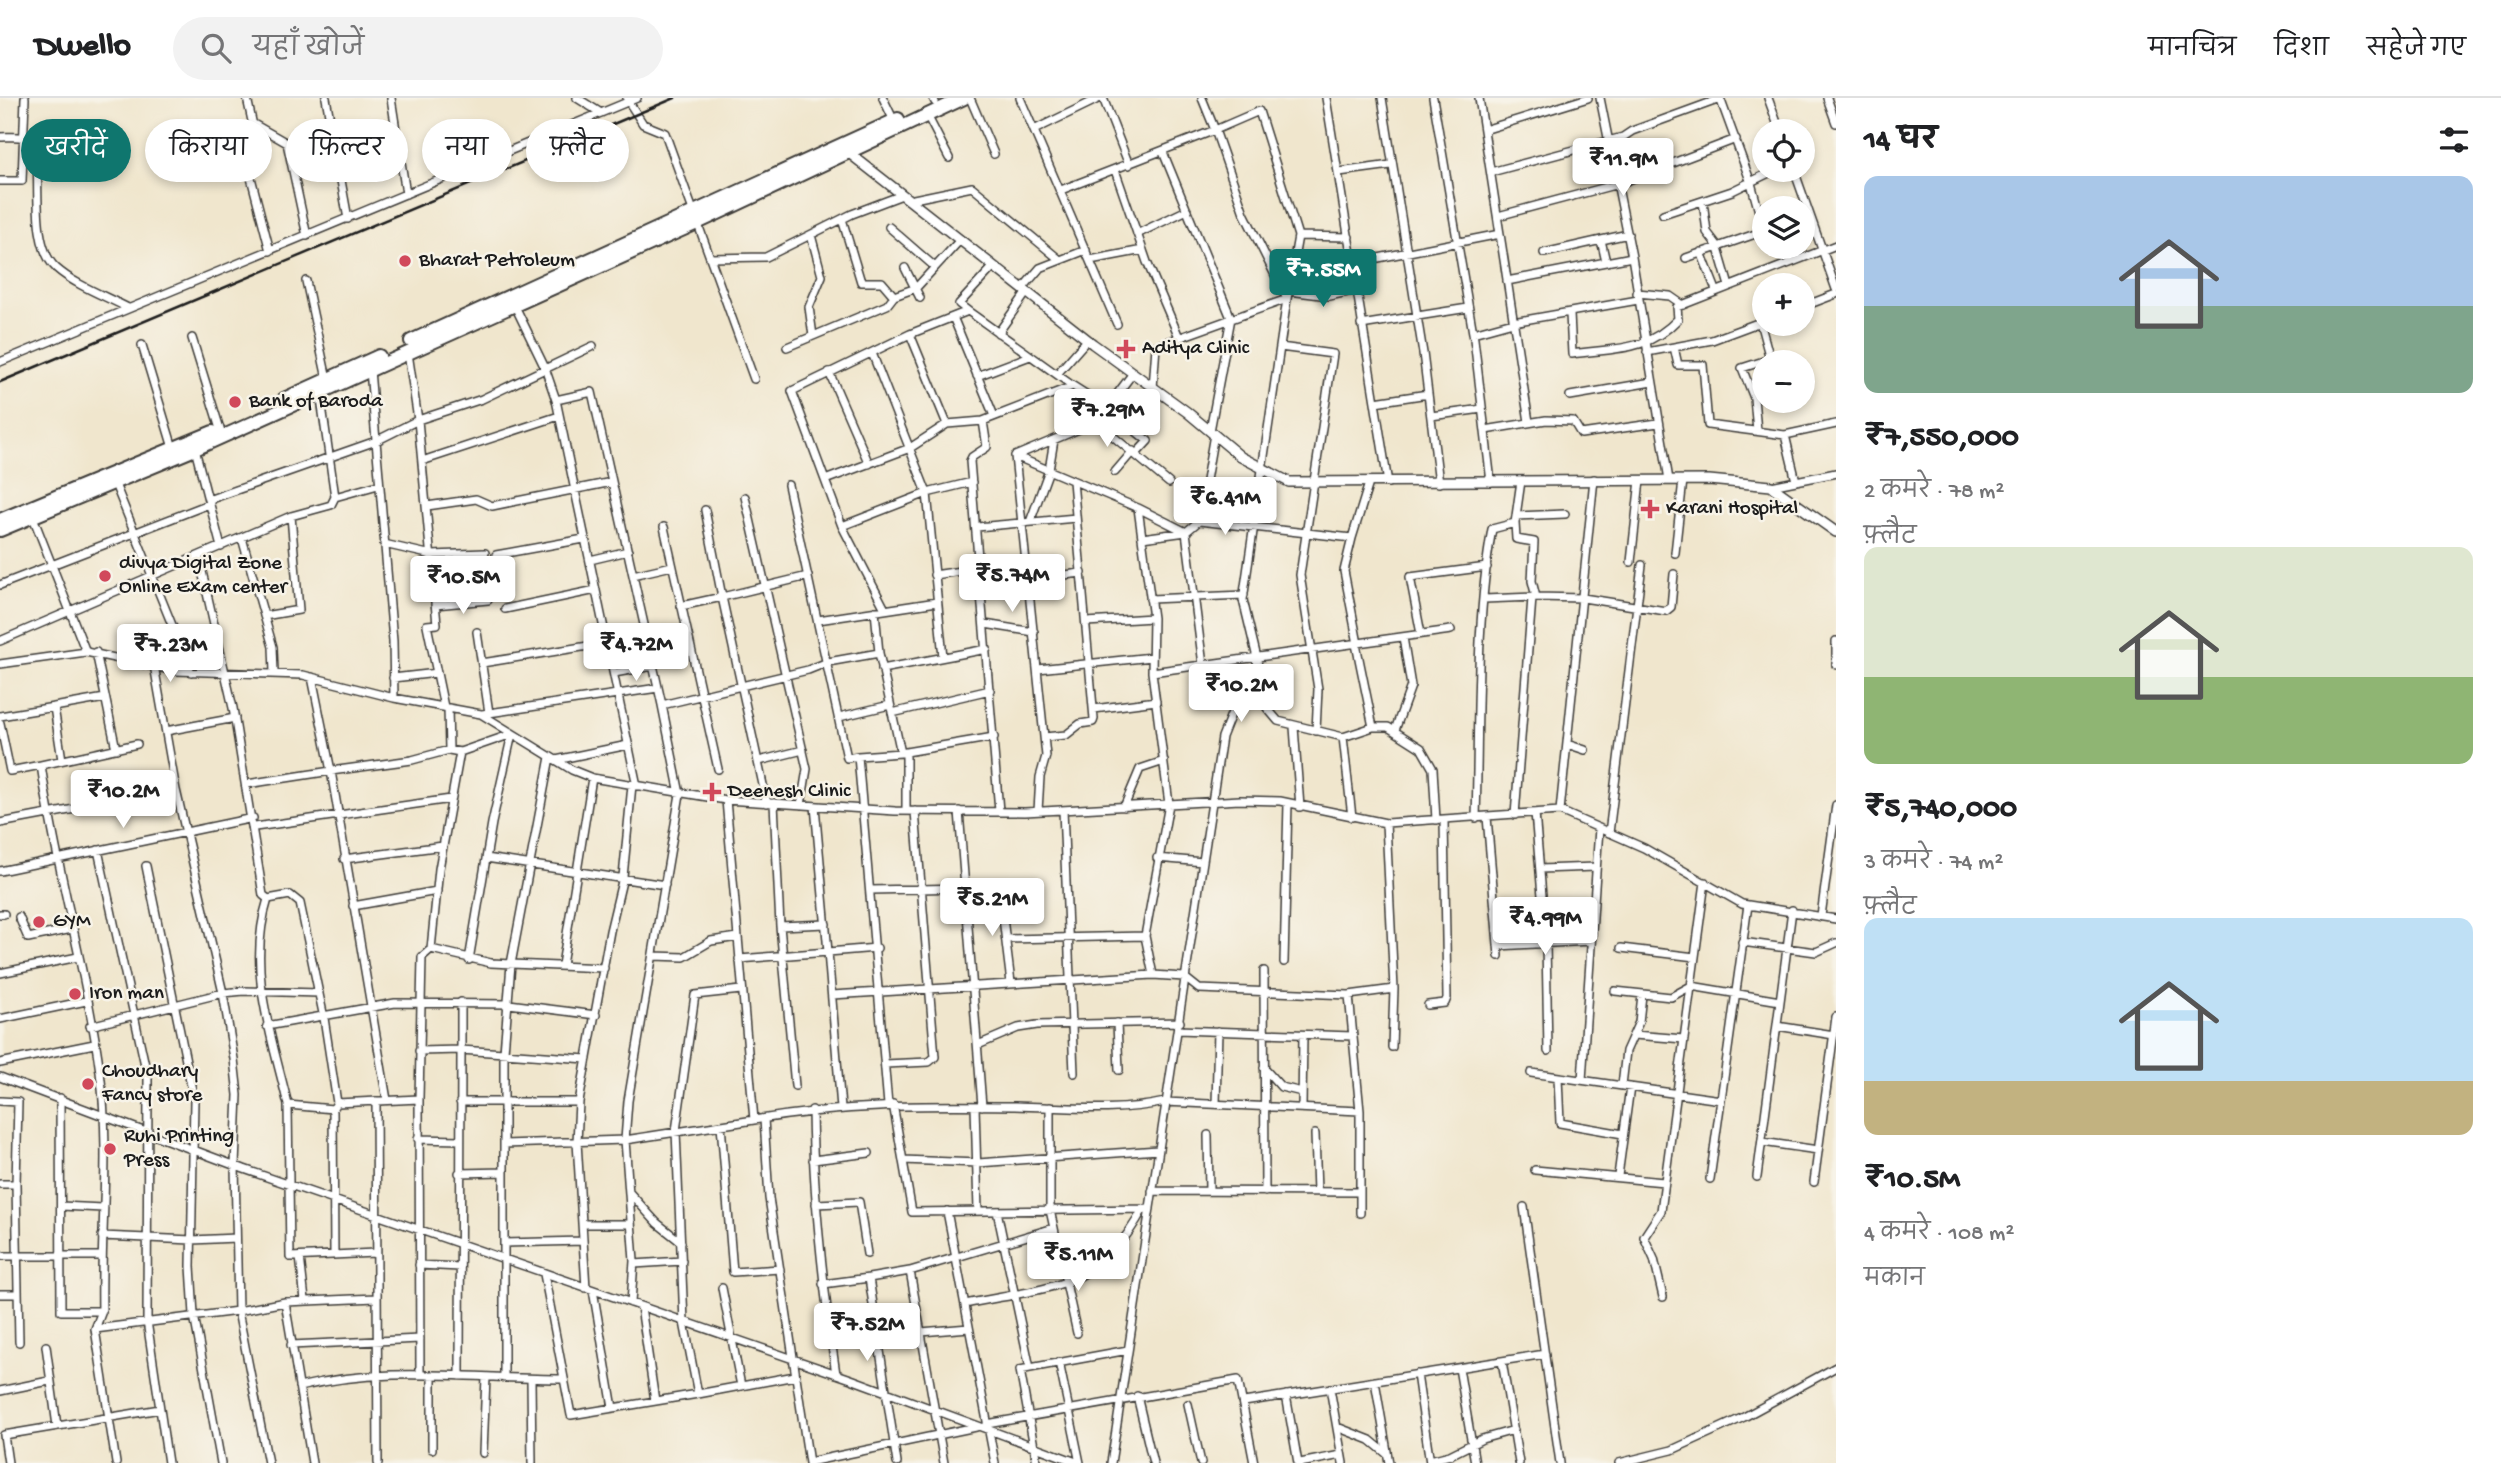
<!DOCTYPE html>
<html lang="hi">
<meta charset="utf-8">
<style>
:root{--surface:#fff;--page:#f2f2f2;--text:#202124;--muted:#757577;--line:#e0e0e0;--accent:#0f766e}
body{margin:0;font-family:"Gochi Hand","Playpen Sans Deva",sans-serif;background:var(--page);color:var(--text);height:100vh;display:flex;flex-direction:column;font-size:26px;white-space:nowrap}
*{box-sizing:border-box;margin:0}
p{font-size:23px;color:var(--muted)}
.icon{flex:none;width:38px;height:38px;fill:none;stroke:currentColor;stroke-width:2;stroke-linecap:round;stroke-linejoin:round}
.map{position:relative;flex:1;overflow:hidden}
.drawer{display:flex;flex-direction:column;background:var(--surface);width:665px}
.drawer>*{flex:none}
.banner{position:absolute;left:21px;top:21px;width:665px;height:63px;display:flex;gap:14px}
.controls{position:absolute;left:1752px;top:21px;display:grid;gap:14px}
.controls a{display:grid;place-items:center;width:63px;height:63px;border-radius:50%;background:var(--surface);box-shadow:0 4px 10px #0003;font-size:35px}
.price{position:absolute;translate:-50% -60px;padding:0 16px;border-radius:7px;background:#fff;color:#222;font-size:23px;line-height:46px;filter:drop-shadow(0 2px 4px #0008)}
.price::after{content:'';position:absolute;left:50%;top:42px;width:21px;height:16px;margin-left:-10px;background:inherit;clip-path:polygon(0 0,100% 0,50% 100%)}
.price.selected{background:var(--accent);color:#fff}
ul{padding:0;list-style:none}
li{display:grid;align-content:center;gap:14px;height:371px;padding:0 28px}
li span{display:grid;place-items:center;height:217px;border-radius:14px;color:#555}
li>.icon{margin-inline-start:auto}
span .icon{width:126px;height:126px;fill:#fffc;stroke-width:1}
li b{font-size:30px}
h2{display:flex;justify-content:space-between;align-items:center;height:84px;padding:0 28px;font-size:30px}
.chip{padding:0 24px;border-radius:32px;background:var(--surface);box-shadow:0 4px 10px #0003;font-size:24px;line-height:63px}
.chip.selected{background:var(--accent);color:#fff}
header{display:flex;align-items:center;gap:42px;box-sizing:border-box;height:98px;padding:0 35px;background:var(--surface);border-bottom:2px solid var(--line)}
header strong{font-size:33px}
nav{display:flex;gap:38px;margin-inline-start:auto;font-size:24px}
.search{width:490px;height:63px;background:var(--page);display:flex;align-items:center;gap:18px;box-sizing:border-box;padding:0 24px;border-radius:38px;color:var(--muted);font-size:26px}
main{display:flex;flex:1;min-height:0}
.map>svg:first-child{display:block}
</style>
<header>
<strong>Dwello</strong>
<div class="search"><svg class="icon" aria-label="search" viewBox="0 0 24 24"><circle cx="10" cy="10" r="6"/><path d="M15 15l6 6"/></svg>यहाँ खोजें</div>
<nav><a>मानचित्र</a><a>दिशा</a><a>सहेजे गए</a></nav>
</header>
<main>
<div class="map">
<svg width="1836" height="1365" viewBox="0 0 1836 1365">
<rect width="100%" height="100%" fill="#f7f3e8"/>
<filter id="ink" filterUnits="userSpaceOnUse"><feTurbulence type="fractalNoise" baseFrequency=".0143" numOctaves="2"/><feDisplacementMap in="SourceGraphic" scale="14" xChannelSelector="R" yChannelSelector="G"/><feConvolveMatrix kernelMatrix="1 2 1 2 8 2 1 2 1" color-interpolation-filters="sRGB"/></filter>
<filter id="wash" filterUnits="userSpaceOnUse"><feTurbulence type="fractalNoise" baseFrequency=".00686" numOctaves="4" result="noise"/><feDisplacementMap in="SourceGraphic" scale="28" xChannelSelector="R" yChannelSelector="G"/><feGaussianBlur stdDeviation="1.57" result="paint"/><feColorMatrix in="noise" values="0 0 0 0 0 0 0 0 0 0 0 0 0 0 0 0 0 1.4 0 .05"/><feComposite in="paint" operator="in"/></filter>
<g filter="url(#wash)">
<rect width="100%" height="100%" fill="#f0e6cd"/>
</g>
<g filter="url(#ink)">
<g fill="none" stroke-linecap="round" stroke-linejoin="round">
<!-- minor casing -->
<g stroke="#3c3a37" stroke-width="10">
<path id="minor" d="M247,0L255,37L241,41L270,153
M326,0L348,121
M391,0L406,96
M577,0L601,15
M883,0L894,23
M933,0L935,4
M970,0L994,56
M1020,0L1117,226
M1103,0L1129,67
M1326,0L1388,385
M1382,0L1423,255L1439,385
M1433,0L1474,241L1491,384
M1479,0L1529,324
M1600,0L1632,159L1669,382
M1720,0L1751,85L1764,132
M1768,0L1780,33
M1827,0L1836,25
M627,1L643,26L665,35L754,281
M927,17L949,60
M252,25L287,45L307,138
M1034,32L1100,0
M1484,32L1588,0
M0,39C13,39 28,36 36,48C41,80 30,147 56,170C75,187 105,198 128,210
M1163,54L1231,220L1210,333
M1115,72L1147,164L1179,239
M1794,72L1836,191
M1339,74L1391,67
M1491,74L1623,39L1632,33L1720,1
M0,83H22L25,0
M1061,92L1215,32L1244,115L1287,201L1243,502L1257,560L1259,584L1234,609L1222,639L1111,1365
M909,102L972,89L1060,162
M1703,103L1707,134L1717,147L1729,188
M1663,116L1732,93L1775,72
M1498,118L1618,86L1736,41
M842,121L861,184H882L894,198L916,190L960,142
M889,129L935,169
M1137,136L1187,112
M811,137L822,178L809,209L813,238
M1298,138L1349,139
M1601,142L1606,164
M1701,154L1716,192
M1544,155L1628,136
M710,160L766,159L852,116L902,97
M1686,160L1764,133
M1090,162L1143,152
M1353,165L1500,136
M905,170L920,200
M306,183L327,281
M1507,183L1632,159
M1022,191L1040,170L1086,152
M1289,193L1329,198L1357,192
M1637,195L1670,198L1683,207
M514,206L545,270L556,302L592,294L662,607L808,572L828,564L879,555L875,513
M1802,209L1836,196
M1570,216L1572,256C1615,250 1647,254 1678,221L1677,209L1836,147
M953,219L994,318
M1361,227L1468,210
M998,235L1027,194
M1473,235L1513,224L1638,202
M910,236L947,326
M192,240L220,331
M142,247L173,350
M787,249L887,207L894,198
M1280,249L1333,256L1300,477L1318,591L1316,633
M1674,249L1678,267H1703L1708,327L1785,337L1836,326
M1647,254L1712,242L1763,223
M408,255L418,322L482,301L593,248
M0,264L637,0
M370,272L393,543L394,600
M829,274L869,366
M1133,275L1096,324L1015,358L1138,410L1153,520L1152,574
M1057,276L1087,242
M977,278L1030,258
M1073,288L1106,309L1148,343L1136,356
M1153,290L1156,248L1287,201L1298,138L1259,13L1215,32L1202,0
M1570,298L1652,284
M556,302L637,688
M1375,304L1428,296
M1431,318L1482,311
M983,323L987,349L972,359L970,363L999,713
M1096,324L1169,385
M1485,332L1546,322L1573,323L1581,336L1658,325
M1757,333L1754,300L1742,270L1770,261L1760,224
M1785,337L1796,383
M195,351L208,402L376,343L418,322L437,526L427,527L444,609
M1015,358L1046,658L1040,679L1038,713
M422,363L559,318
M1115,374L1133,353
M825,382L910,350L947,326L983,323L1073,288L968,213
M115,386L191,574
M788,387L847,660L858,658L888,1007
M1771,388L1836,375
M335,399L378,387
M745,399L807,671L801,707
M209,403L221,449
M427,408L476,401L492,408L612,384
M1138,410L1186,434L1203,567
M705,412L722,499L808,478
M1516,418L1565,416
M33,419L86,554L176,573L303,577L394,600L481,616L572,672L592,680L726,702L895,713L1025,714L1240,702L1280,703L1386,725L1560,713L1644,750L1742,806L1836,821
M1199,423L1352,440L1344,473L1358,546
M1030,424L1049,372L1054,342
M1515,425L1516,441L1534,444L1532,483L1536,499L1583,500L1666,513L1671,509L1674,476
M842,428L927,395L872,255
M664,429L718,671
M977,429L1076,420
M242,440L273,549L274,574
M1142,440L1186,434L1199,423L1214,336
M1352,440L1369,385
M384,446L432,457L485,455
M1675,455L1683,382
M496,457L584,441
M199,460L233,610L263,797L268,801L290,797L300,805L324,920L337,1005
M590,462L628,453
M1631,464L1640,382
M633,477L672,468
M934,477L981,470
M1028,481L1082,475
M0,487L209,406
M1150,501L1244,497
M1484,501L1536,499
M435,507L488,502
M681,508L722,499L767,705
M505,511L596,492
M885,511L842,428L792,293L910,236L968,213L959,206L994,168
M264,518L299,512L291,418
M818,522L937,504
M1086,524L1153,520
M985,526L1034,534
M477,534L489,615
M1421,536L1410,479L1487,469
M0,543L291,418L331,407L335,399L320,294
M1836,543V567
M1356,546L1373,629
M96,554L116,651
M879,555L901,655L906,654V713
M943,559L927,395L972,384
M482,565L607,545
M0,566L86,554
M882,571L987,551
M1038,571L1152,559
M614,575L653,568
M312,579L331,673L412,662L449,652L460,654
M393,580L437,575
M1256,588L1267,610L1278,623L1343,639L1352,719
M54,609L105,600
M448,610L449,652
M1094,611L1156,603
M892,615L990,592
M482,616L658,590
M0,618L54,609L62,662
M839,619L890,607
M0,625L10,673L41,667C56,770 86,871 100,974C111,1053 100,1134 102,1213L95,1231L116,1365
M1294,629L1300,709
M1395,632L1411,588L1403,539
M166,633L235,620
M1044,639L1066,637L1080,626L1093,624L1094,621L1073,383
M1343,639L1373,629H1388L1421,650L1433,671L1436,722
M1567,646L1585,652
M906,654L994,639
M858,658L901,655
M556,662L628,647
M759,663L803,652
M41,667L137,646
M247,686L331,673L387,1002
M726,702L754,1022C847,1006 923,1007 1015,1008C1064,1009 1117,1015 1165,1004L1360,1013
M774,705L780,828L795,988
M1124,709L1140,671L1164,663
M1063,712L1074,975
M959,713L982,1008
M1560,713L1594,381
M1535,715L1546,845L1548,953
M1515,717L1532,500
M1487,719L1499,858
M1476,720C1479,624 1475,525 1492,431L1515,425L1521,383
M0,725L176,692L154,567
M1386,725L1394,891L1392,949
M255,729L451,701
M1609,735L1642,467
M98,752L148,981L147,1223L168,1365
M486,760L665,787
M1157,760L1203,764
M344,761L443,748
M146,768L194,1002L191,1168L194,1217L221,1365
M1540,771L1596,769
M0,773L253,720
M871,792L966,790
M268,801C246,871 272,938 288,1007
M967,801L992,804L1002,812L1011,885
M353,808L437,793
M0,816H4
M1821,818L1836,707
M19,819L28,840L72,831
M780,828L826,826
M1007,841L1145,838
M1742,844L1816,854L1836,845
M1498,848L1591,843
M1621,850L1695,859
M431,851L491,865L604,870
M654,858L684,859L711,843L738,839
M739,861L828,854L815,708
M1284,864L1288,705
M562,867L592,680
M1264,873L1265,1094
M0,875L78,859
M1394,891L1349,897L1199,891L1184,879L1153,877L1145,838L1169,706L1152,574L1451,532
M1615,893L1671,899L1691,888L1780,903
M832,897L1153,877
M1349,897L1360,1013V1115
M461,904V952L587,961
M1428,907L1445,905L1447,900L1444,722
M0,921L86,903
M1117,925L1119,972
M90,928L223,895L244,893L319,895
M267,928L395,905L509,906L596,917
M1777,928L1834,937
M1178,932L1353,938
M1634,937L1684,941
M978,947L1018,930L1037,927L1180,924
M419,953L461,952L460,1278
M0,965L94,946
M885,966L929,964L935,959L915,713
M1264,970L1281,989L1302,994
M1531,975L1721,1002
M0,979L244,1071L851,1281L1079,1365
M1558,979L1560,1025L1623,1036
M1582,982L1599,730
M1622,987L1626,953L1639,924L1642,897
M60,1000L61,1213H102
M419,1001L420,1277
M0,1003L18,1004L16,1086H0
M376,1003L378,1365
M460,1004H579
M893,1006L912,1114L1150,1111
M1216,1006L1218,933
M975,1008L978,1113
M1050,1009V1112L1077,1235
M841,1010L828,854L877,850
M1302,1010L1303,937
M333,1011L334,1157
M812,1012C813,1101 823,1188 836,1276
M764,1021L769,1100L809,1365
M721,1027L733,1174L780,1171
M1315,1036L1317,1094
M1208,1037L1209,1093
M418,1041L460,1042
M1762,1044L1818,1052
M504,1046L625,1042L628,1003L680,696L662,607
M813,1062L869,1055
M903,1062L978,1065L1158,1052
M1535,1072L1664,1084
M459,1075L504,1074
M1618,1078L1630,989
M1757,1079L1792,812
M1710,1081L1748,807
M1814,1084L1836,919
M16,1086L19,1244
M1152,1093L1360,1094
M629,1094L657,1125L681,1144
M816,1106L859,1104L867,1156
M61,1108L103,1110
M1524,1109L1560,1365
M947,1113L995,1365
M997,1113L1030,1270L1020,1272L1037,1365
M582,1126H630
M102,1138L192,1142L236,1140
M504,1145L583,1143
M375,1155L290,1159L288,1007L333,1011L337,1005L419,1001L422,859L431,851L439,771L460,654L512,636L492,725L469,862
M0,1158H102
M300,1159L305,1202
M634,1166L682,1163
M419,1167L460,1169
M910,1173L1054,1130
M544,1176L571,1317L698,1296L684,1224L676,1033L695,897L741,892
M869,1180L910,1173L944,1365
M823,1186L869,1180L897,1365
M586,1190L577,1044L579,1004L610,833L623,779L632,687
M722,1190L741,1288
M593,1192L613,1310
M0,1196H18
M1663,1199L1654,1161L1644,1139L1661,1113L1705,784
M285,1204L312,1365
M631,1205L634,1163L625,1042L754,1022
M965,1206C1048,1189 1099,1193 1143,1111
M641,1209L655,1303
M95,1231L238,1213L235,1067L238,997L234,961L223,895L176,692
M921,1234L969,1230
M291,1247L420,1241
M46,1248L57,1328
M1502,1263L1519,1365
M1059,1264L1080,1365
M1030,1270L1128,1252
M1459,1270L1475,1365
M1417,1276L1430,1365
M432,1277V1351
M504,1280V954L511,866L550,659
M531,1281L532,1365
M1375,1283L1389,1365
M299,1289C386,1267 474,1281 563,1281
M1330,1290L1343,1365
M0,1293L49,1283
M698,1296L795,1278
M1286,1297L1298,1365
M1137,1298L1153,1365
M1244,1304L1545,1256
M1188,1306L1201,1365
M987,1326L1238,1282L1254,1365
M1337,1329L1370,1342L1387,1356
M483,1355L486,1279
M1430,1362L1450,1357L1482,1341L1514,1332
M809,1364L976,1329
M8,1365L4,1337L160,1311
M268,1365L238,1213L285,1204L376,1200
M1300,1365L1341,1357
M1619,1365L1672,1352L1744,1319L1836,1269"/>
</g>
<!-- tertiary casing -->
<g stroke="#3c3a37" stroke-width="12">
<path id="tertiary" d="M844,51L1093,246L1187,314L1241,359L1289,384L1709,382L1771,388L1836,434"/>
</g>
<!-- primary casing -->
<g stroke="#3c3a37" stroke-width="16">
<path id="primary" d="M411,243L898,21
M284,301L379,258
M0,422L213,334
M0,432L195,351L697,125L964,0"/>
</g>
<!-- minor -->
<use href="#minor" stroke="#fff" stroke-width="7"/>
<!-- tertiary -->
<use href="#tertiary" stroke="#fff" stroke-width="9"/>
<!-- primary -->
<use href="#primary" stroke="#fff" stroke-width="12"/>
<!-- rail -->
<path stroke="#1c1c1c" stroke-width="2.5" d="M0,284L675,0"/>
</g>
</g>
<!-- markers -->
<g fill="#d1495b" stroke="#f7f3e8" stroke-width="2.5">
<circle cx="405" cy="163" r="7"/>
<path d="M1122.5 240.5h7v7h7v7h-7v7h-7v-7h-7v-7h7z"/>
<circle cx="235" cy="304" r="7"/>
<path d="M1646.5 400.5h7v7h7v7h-7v7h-7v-7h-7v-7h7z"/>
<circle cx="105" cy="478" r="7"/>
<path d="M708.5 683.5h7v7h7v7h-7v7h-7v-7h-7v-7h7z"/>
<circle cx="39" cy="824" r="7"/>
<circle cx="75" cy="896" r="7"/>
<circle cx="88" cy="986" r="7"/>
<circle cx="110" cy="1051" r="7"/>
</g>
<g text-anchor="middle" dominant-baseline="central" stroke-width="5" stroke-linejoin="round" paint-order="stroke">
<!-- poi labels -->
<g font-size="21" fill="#1c1c1c" stroke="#f7f3e8" text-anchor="start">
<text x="419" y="163">Bharat Petroleum</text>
<text x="1142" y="251">Aditya Clinic</text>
<text x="249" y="304">Bank of Baroda</text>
<text x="1666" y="411">Karani Hospital</text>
<text x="119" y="466">divya Digital Zone<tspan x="119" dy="24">Online Exam center</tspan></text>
<text x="728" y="694">Deenesh Clinic</text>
<text x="53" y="824">GYM</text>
<text x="89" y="896">Iron man</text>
<text x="102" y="974">Choudhary<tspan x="102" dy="24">Fancy store</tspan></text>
<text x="124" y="1039">Ruhi Printing<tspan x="124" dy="24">Press</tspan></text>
</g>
</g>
</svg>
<div class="controls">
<a><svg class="icon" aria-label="locate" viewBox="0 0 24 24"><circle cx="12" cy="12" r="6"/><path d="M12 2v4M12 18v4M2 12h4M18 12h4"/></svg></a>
<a><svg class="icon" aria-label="layers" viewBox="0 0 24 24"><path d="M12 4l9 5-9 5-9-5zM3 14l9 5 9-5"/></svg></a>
<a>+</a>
<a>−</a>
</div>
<b class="price" style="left:1623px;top:100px">₹11.9M</b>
<b class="price selected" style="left:1323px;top:211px">₹7.55M</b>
<b class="price" style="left:1107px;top:351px">₹7.29M</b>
<b class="price" style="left:1225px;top:439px">₹6.41M</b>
<b class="price" style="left:1012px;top:516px">₹5.74M</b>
<b class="price" style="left:463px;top:518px">₹10.5M</b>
<b class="price" style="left:636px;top:585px">₹4.72M</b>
<b class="price" style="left:170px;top:586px">₹7.23M</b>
<b class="price" style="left:1241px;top:626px">₹10.2M</b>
<b class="price" style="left:123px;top:732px">₹10.2M</b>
<b class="price" style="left:992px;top:840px">₹5.21M</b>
<b class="price" style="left:1545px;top:859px">₹4.99M</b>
<b class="price" style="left:1078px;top:1195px">₹5.11M</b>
<b class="price" style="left:867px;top:1265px">₹7.52M</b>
<div class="banner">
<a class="chip selected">खरीदें</a>
<a class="chip">किराया</a>
<a class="chip">फ़िल्टर</a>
<a class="chip">नया</a>
<a class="chip">फ़्लैट</a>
</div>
</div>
<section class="drawer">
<h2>14 घर<svg class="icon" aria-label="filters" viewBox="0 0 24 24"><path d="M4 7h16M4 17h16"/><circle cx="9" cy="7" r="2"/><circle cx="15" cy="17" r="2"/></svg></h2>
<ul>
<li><span style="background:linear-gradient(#a9c7e8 60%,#7fa58c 0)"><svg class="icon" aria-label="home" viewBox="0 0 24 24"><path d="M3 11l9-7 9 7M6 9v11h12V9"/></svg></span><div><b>₹7,550,000</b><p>2 कमरे · 78 m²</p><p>फ़्लैट</p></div></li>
<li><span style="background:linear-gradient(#dfe7d0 60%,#8fb573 0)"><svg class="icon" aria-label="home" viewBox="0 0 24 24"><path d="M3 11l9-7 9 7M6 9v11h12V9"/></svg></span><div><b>₹5,740,000</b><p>3 कमरे · 74 m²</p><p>फ़्लैट</p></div></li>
<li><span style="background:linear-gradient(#bfe0f5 75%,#c2b280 0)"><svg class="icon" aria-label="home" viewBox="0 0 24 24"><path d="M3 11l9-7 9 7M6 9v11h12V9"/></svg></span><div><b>₹10.5M</b><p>4 कमरे · 108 m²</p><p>मकान</p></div></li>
</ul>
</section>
</main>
